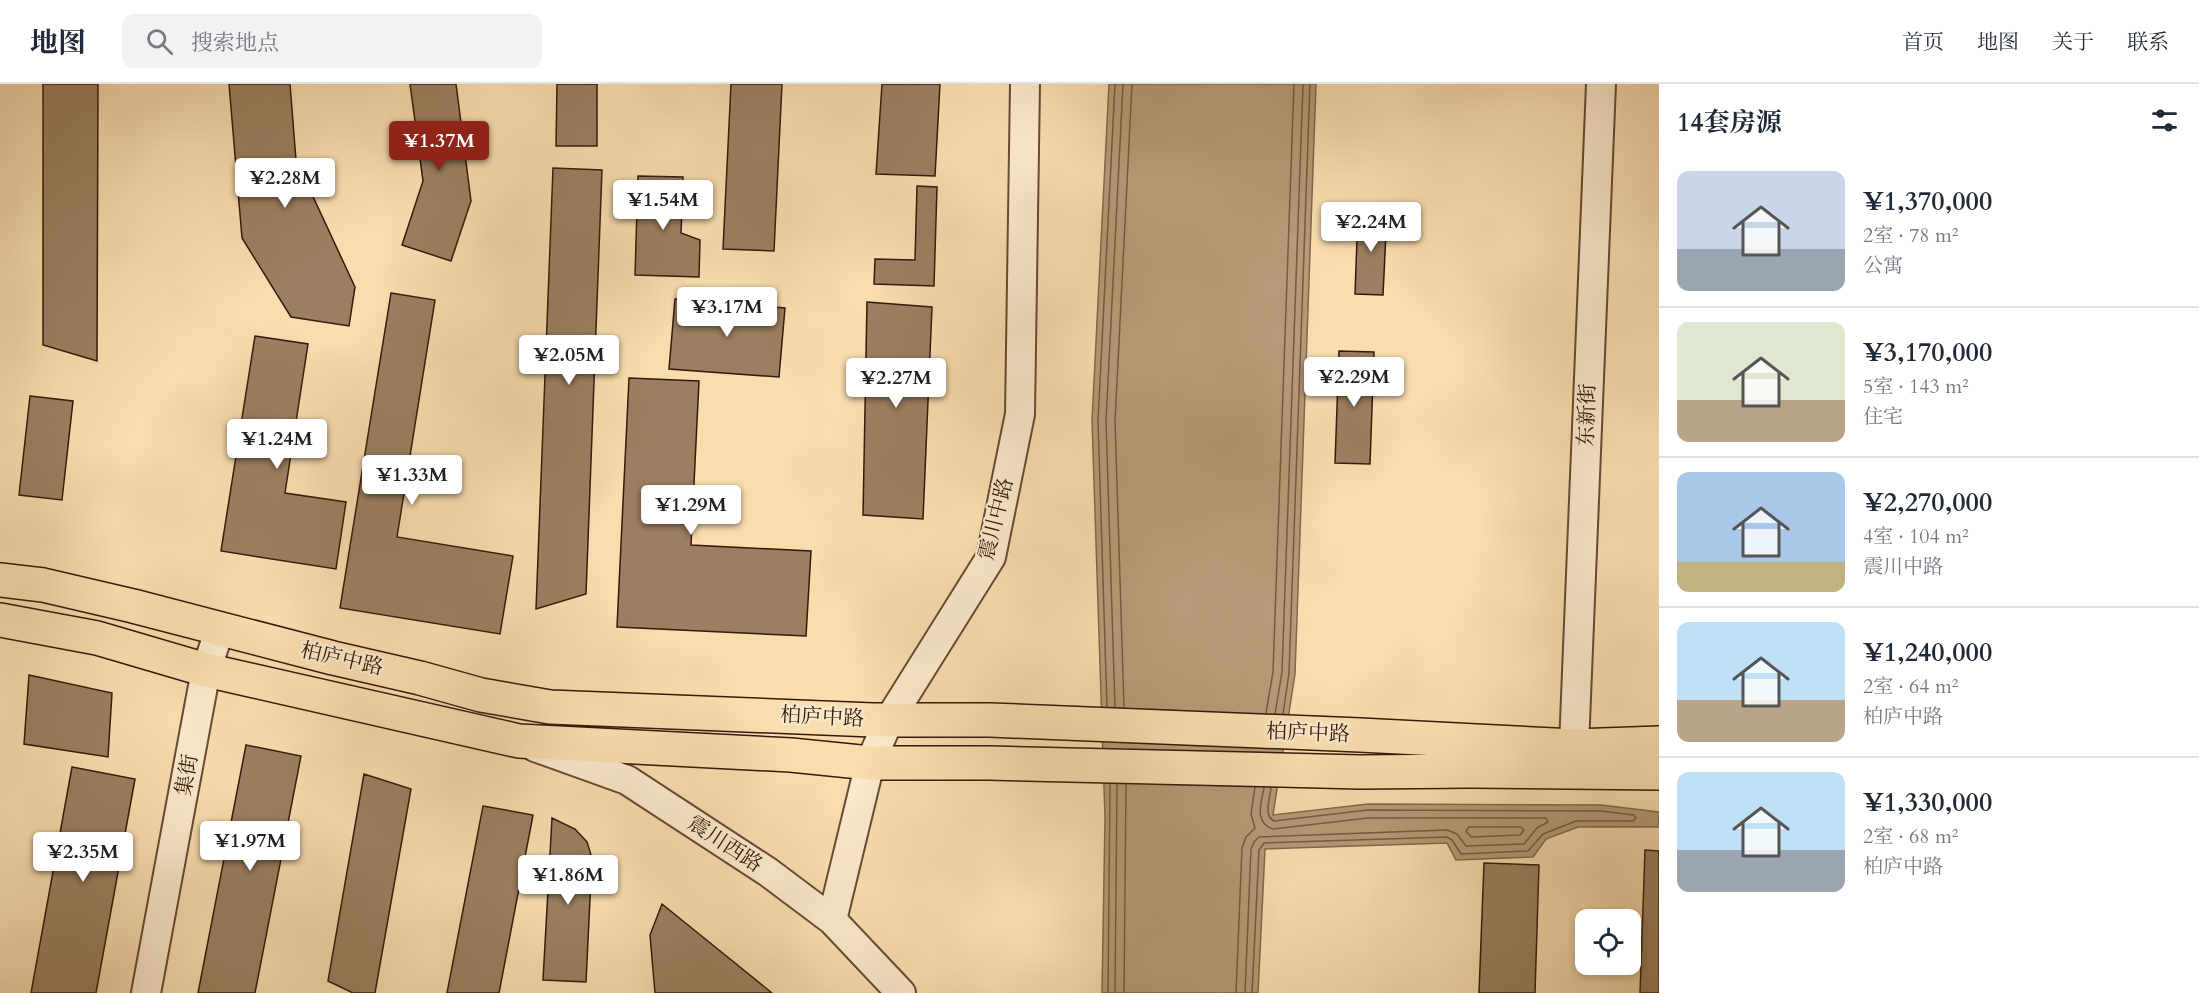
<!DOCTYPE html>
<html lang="zh">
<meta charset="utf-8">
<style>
:root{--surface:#fff;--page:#f2f2f3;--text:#1f2937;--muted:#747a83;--line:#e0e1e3;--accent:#8f2418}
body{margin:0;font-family:Cardo,"Noto Serif SC",serif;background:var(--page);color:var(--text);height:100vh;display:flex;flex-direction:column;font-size:22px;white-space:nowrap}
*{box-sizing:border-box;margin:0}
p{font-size:20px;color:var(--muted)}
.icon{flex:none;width:33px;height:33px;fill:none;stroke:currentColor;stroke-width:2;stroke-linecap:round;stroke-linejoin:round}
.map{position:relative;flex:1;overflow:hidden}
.side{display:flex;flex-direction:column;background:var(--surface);width:540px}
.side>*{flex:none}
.controls{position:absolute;left:1575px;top:825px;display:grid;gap:12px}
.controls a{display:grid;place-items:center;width:66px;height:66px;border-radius:12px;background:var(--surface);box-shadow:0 3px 9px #0003;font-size:30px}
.price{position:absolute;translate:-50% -51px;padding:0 14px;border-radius:6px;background:#fff;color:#222;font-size:20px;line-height:39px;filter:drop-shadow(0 2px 3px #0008)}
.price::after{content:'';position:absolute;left:50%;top:36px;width:18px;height:14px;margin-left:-9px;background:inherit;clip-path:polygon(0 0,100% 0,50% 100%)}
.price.current{background:var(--accent);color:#fff}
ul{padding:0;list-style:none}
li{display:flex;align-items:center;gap:18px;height:150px;padding:0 18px}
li+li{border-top:2px solid var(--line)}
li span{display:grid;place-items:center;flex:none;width:168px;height:120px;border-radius:12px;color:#555}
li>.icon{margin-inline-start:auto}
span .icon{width:72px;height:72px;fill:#fffc;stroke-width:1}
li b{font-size:26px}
h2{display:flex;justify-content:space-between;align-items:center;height:72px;padding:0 18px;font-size:26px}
header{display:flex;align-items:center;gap:36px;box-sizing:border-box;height:84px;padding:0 30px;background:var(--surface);border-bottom:2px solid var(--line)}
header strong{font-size:28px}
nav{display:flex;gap:33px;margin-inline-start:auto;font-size:21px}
.search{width:420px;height:54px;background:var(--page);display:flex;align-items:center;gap:15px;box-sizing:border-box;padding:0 21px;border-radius:12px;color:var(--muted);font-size:22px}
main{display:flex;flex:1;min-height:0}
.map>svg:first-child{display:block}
</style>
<header>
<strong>地图</strong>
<div class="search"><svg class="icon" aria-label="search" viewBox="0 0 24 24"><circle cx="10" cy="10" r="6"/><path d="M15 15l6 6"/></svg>搜索地点</div>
<nav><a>首页</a><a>地图</a><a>关于</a><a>联系</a></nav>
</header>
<main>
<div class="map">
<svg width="1659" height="909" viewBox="0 0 1659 909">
<rect width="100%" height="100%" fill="#f9ddaf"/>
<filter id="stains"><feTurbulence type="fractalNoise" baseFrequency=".00333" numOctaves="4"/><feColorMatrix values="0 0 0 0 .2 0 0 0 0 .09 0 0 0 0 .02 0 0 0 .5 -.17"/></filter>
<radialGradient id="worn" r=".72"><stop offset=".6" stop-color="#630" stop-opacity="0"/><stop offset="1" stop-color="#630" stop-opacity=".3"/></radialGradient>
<!-- water -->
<path fill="#b79a77" stroke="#83664c" stroke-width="1.5" d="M1109,0H1316L1295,590L1273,731L1368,720L1601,721L1659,728V743H1578L1546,755L1533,773L1456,776L1447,759L1265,765L1258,909H1102L1105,733L1092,337Z"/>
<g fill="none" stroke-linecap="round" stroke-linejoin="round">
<!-- shore -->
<path stroke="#765a41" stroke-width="1.5" d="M1107,623L1098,337L1115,0
M1115,623L1106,337L1123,0
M1124,623L1115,337L1132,0
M1266,629L1273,588L1294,0
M1275,630L1282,588L1303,0
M1283,630L1289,589L1310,0
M1469,743H1521L1524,746L1520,751L1471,753L1466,747Z
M1108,909L1110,700
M1115,909L1117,700
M1124,909L1126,700
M1236,909L1242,764L1246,753L1255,744L1251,730L1255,703
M1245,909L1251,765L1254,758L1259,753L1447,746L1457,750L1466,762L1524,760L1537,744L1548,738L1546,734H1368L1273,745C1254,739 1261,719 1264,704
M1252,909L1259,766L1264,759L1447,753L1452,756L1461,770L1528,767L1543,750L1576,737H1633L1636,734L1634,731L1601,727L1368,726L1274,737C1263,731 1270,715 1271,704"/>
</g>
<!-- building -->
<path fill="#9b7f60" stroke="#36190b" stroke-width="1.5" d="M43,0H98L97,277L43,261Z
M229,0H290L296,76L355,203L349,242L291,233L242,154Z
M410,0H456L471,117L451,177L402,161L423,97Z
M557,0H597V62H556Z
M731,0H782L774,167L723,165Z
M882,0H940L935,92L876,90Z
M553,84L602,86L586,510L536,525Z
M638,92L683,93L681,149L700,156L699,193L635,191Z
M917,102L937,103L934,202L874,200L875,175L915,176Z
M1358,127L1387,129L1383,211L1355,210Z
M391,209L435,216L397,453L513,472L500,550L340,524Z
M675,215L785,224L779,293L669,285Z
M867,218L932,223L923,435L863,431Z
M255,252L308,260L285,409L346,418L336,485L221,467Z
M1339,267L1374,268L1370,380L1335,379Z
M629,294L699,297L691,461L811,467L806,552L617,543Z
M30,312L73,317L62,416L19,411Z
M29,591L112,609L108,673L24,660Z
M246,661L301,672L255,909H198Z
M72,683L135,695L96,909H31Z
M364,690L411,705L375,909H353L328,897Z
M483,722L533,731L499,909H447Z
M552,734L575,745L587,758L592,774L586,898L543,896Z
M1645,766L1659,767V909H1640Z
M1484,779L1539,781L1535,909H1479Z
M662,820L772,909H655L650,851Z"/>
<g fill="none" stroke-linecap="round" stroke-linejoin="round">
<!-- tertiary casing -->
<g stroke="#674a34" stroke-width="32">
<path id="tertiary" d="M1574,662L1601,0
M535,663L627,696L768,788L832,836L901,909
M832,836L870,679L889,636L991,473L1020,330L1025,0
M146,909L206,586L220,545"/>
</g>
<!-- primary casing -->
<g stroke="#36190b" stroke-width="36">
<path id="primary" d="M0,496L43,501L133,522L333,574L420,594L481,611L550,623L873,636H990L1360,651L1574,662L1659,659
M0,536L97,554L206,586L519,657L791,671L870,679H989L1360,688L1471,687L1659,689"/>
</g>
<!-- tertiary -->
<use href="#tertiary" stroke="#fbe9cb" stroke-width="28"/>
<!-- primary -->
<use href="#primary" stroke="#f9ddaf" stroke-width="33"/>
</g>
<g text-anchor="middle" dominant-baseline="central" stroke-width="4.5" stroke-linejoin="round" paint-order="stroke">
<!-- street labels -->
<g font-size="21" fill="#36190b" stroke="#fbe9cb">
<text transform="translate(1587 331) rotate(-88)">东新街</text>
<text transform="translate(996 435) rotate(-76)">震川中路</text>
<text transform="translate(342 575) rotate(13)">柏庐中路</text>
<text transform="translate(822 633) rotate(3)">柏庐中路</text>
<text transform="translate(1308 649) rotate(2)">柏庐中路</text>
<text transform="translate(187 691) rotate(-80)">集街</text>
<text transform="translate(725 760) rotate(33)">震川西路</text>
</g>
</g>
<rect width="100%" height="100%" filter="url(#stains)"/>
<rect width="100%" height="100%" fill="url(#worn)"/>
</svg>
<div class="controls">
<a><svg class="icon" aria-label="locate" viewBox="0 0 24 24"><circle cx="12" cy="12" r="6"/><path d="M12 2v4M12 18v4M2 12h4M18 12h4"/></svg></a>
</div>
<b class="price current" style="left:439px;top:88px">¥1.37M</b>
<b class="price" style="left:285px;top:125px">¥2.28M</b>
<b class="price" style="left:663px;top:147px">¥1.54M</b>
<b class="price" style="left:1371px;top:169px">¥2.24M</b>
<b class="price" style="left:727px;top:254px">¥3.17M</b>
<b class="price" style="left:569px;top:302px">¥2.05M</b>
<b class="price" style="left:1354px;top:324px">¥2.29M</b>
<b class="price" style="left:896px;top:325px">¥2.27M</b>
<b class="price" style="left:277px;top:386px">¥1.24M</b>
<b class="price" style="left:412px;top:422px">¥1.33M</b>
<b class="price" style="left:691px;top:452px">¥1.29M</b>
<b class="price" style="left:250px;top:788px">¥1.97M</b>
<b class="price" style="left:83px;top:799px">¥2.35M</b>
<b class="price" style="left:568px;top:822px">¥1.86M</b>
</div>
<section class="side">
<h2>14套房源<svg class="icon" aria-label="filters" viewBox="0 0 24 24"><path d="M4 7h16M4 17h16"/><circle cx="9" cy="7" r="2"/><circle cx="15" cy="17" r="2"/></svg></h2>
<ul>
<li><span style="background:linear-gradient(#c9d6e8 65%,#9aa5b1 0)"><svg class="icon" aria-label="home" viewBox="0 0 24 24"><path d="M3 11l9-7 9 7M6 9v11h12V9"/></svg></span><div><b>¥1,370,000</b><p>2室 · 78 m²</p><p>公寓</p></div></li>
<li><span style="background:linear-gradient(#dfe7d0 65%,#b9a48a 0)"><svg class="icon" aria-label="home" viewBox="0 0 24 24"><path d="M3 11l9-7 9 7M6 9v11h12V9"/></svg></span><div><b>¥3,170,000</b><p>5室 · 143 m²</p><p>住宅</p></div></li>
<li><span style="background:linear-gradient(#a9c7e8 75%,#c2b280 0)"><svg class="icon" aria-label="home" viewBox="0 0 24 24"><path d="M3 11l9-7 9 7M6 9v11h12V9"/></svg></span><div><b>¥2,270,000</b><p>4室 · 104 m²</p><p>震川中路</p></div></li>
<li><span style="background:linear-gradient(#bfe0f5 65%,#b9a48a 0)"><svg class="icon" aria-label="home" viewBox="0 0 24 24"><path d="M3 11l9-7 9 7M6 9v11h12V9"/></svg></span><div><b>¥1,240,000</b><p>2室 · 64 m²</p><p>柏庐中路</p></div></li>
<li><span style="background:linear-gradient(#bfe0f5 65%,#9aa5b1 0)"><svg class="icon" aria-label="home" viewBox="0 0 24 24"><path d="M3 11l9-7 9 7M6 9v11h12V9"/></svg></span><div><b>¥1,330,000</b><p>2室 · 68 m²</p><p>柏庐中路</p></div></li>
</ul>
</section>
</main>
